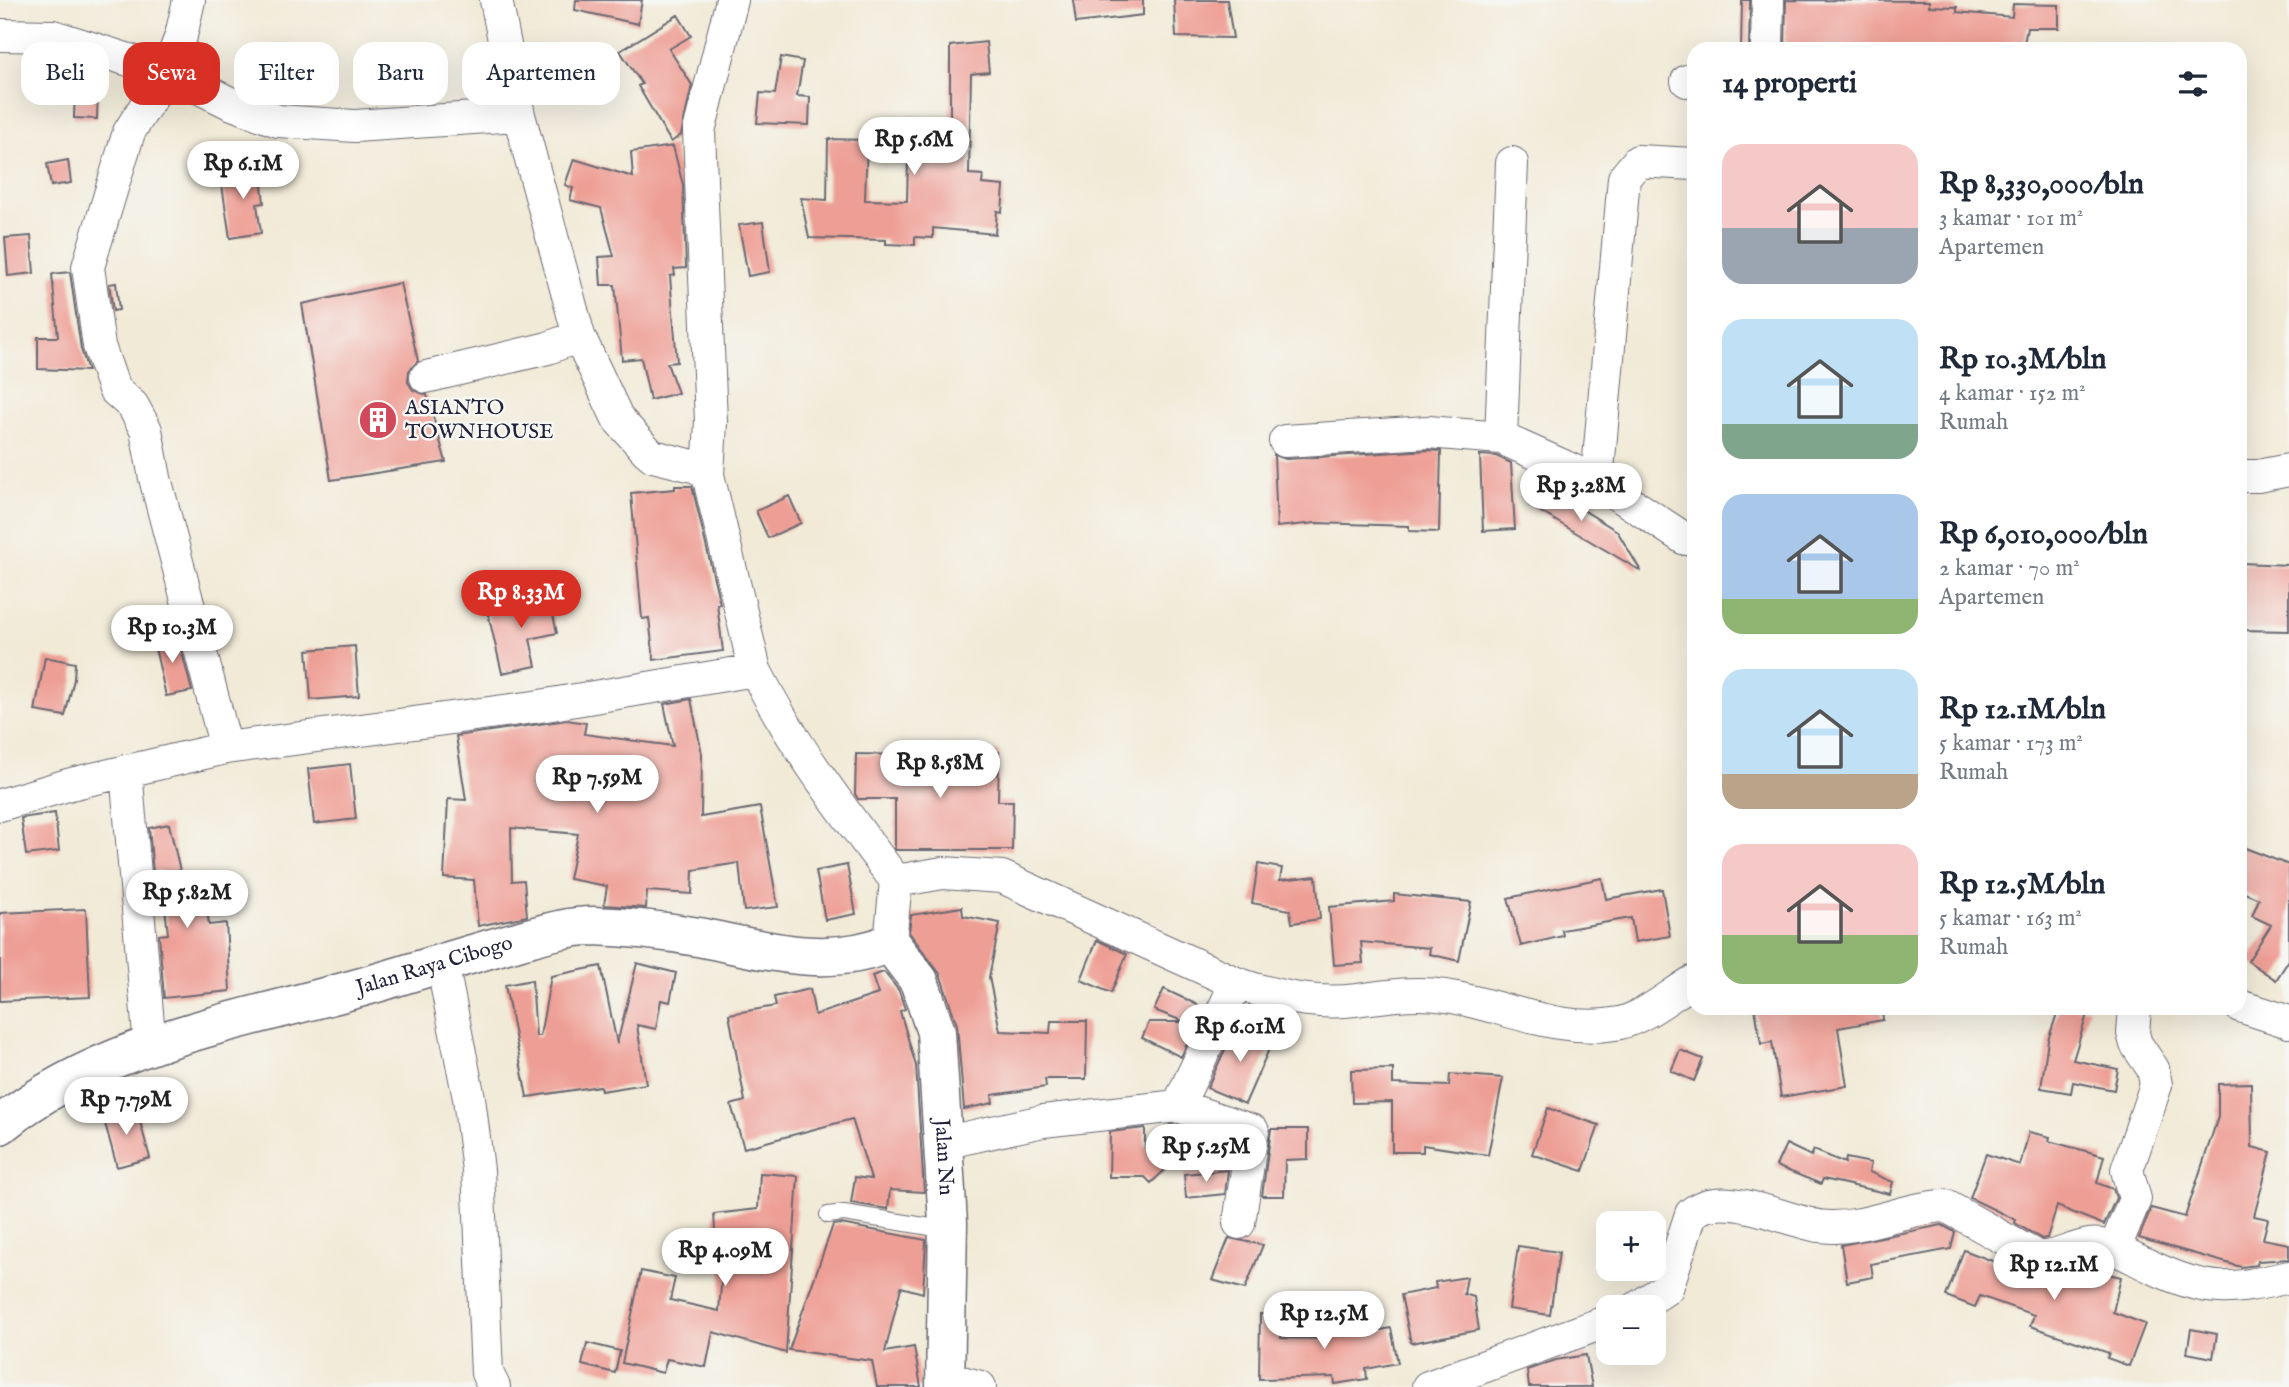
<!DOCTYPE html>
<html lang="id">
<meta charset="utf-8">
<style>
:root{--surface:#fff;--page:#f6f6f7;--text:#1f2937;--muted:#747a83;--accent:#d93025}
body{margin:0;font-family:"IM FELL English",serif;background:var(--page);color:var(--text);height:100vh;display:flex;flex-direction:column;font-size:26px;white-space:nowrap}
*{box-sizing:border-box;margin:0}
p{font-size:23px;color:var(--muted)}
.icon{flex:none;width:38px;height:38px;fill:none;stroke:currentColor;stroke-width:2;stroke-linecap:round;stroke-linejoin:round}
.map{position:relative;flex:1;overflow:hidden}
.details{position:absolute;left:1687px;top:42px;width:560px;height:973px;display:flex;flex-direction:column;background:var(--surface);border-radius:21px;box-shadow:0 7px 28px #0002}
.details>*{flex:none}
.guide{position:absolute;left:21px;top:42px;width:665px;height:63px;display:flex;gap:14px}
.tools{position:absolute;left:1596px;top:1211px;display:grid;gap:14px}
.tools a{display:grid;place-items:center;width:70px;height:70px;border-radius:14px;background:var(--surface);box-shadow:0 7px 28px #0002;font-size:35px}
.price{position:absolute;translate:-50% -60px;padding:0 16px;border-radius:24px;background:#fff;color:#222;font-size:23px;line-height:46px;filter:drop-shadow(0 2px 4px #0008)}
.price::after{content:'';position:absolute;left:50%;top:42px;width:21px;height:16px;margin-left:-10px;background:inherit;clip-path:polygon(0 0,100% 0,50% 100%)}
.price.current{background:var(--accent);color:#fff}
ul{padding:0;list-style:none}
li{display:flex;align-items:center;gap:21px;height:175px;padding:0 35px}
li span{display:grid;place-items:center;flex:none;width:196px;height:140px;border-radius:21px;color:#555}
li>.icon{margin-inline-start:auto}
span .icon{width:84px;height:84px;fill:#fffc;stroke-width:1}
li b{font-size:30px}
h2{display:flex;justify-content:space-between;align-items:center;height:84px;padding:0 35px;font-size:30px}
.tag{padding:0 24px;border-radius:21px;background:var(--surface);box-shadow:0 7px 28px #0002;font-size:24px;line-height:63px}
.tag.current{background:var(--accent);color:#fff}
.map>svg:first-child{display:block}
</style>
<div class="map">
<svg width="2289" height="1387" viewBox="0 0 2289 1387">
<rect width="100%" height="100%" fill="#f6f6f2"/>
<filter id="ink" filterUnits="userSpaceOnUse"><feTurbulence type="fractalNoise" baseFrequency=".0143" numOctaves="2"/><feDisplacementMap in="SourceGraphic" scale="14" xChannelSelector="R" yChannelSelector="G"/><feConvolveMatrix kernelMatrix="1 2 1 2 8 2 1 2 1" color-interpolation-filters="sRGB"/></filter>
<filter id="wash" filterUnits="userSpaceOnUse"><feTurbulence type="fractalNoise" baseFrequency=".00686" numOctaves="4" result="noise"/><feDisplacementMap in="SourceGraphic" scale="28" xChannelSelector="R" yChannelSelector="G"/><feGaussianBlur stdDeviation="1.57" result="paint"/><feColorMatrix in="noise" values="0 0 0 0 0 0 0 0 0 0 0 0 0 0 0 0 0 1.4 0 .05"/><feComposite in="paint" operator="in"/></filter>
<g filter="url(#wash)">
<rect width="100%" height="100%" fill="#f1ead7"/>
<g id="blocks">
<!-- building -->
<path fill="#ee9f95" d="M576,0H642L638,24L575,10Z
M1073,0H1143V15L1076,23Z
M1174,0H1227L1233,38L1176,37Z
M1742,0H1750L1749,49H1741Z
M1786,0L1929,1V6L1957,7V12L2012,17L2013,4L2059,5V28H2027L2023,49H1785Z
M678,15L691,36L669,49L692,85L681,135L671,142L638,86L642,84L620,51Z
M986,42L989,72L971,74L969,174L983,175L982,184L1004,186L1002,212L997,211L995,234L933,228V238L915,237V245L886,244V240L809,238L801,198L827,200L828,139L867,140L865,200L907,201L909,116L950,121V46Z
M781,57L803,61L797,96L810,97L809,125L757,123L760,93L775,94Z
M83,65L105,72L98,90L97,119L74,118L75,89Z
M673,146L683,185L686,268L674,269L675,275L670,276L677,362L667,363L678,393L650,400L641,358L622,360L615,285H601L599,257L614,256L601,208L570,200L573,188L565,185L574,159L633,177L631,152Z
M68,160L71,183L51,186L47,164Z
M260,168L264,203L257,204L261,233L230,238L220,172Z
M763,222L770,272L748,276L739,225Z
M31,236L34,273L8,276L5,238Z
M70,272L81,349L88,371L38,369V337H58L52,274Z
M116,283L119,310L113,311L109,284Z
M400,283L418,361L409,371L408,382L413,390L427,395L446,462L331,480L302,304Z
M1428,450L1441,451L1439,532L1409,531V526L1316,523L1277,527L1274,455L1286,459Z
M1480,455L1496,456L1511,463L1515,529L1483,531Z
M1541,484L1617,531L1641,571L1529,505Z
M675,486H692L720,604H717L723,651L654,660L649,618L642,619L631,493L675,489Z
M789,496L801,523L768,538L756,511Z
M2240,563L2289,565V631L2240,630Z
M548,592L557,633L530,639L536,666L502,673L487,609Z
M177,633L192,691L166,696L153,639Z
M355,646L359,696L311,700L307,650Z
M45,657L75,663L74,679L65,716L35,711Z
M691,699L702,754L701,817L760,807L778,907L744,911L739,863L693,870L692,894L647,891L646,908L604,905L607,886L569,879L578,834L511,828L512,881L524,880L527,916L478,926L474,880L444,878L448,799L466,800L456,736L567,720L586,723L584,734L673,746L664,704Z
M958,751L999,752L998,801H1013L1012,850H895V799H858L855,794L856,754L958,756Z
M350,764L356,819L314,824L308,769Z
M55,813L59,851L26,855L21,818Z
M169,824L186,896L205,894L209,925L226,923L230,991L164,998L159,935L168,934L161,871L153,872L149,828Z
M2240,846L2289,865V960L2276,980L2248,961L2271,925L2252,916L2259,899L2240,891Z
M1258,864L1282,868L1280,880L1316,876L1320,919L1292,923L1290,910L1252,903Z
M847,865L856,914L825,920L816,871Z
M1602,878L1606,899L1662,889L1670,936L1635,942L1631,918L1562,930L1563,936L1521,946L1508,898Z
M1394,894L1471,902L1459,961L1429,954L1430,948L1361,942L1363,963L1334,965L1329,907L1394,901Z
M962,907L963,916L1000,923L989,977L1000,1031L1050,1033L1051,1021H1087L1086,1079H1045L1046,1087L992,1095L993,1103L964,1109L957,1025L940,974L909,932L911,915Z
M86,909L90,997L0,1001V913Z
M1097,940L1127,954L1111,993L1081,980Z
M637,963L676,973L670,1002L661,1000L656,1029L637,1025L646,1084L601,1091L600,1086L527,1097L505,985L532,980L536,1036H540L551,976L601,966L617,1044Z
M884,972L899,991L905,1009L900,1011L916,1066L924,1192L890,1190L888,1209L851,1203L855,1177L871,1179L852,1119L744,1148L731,1105L745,1101L729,1014L776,1006L774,997L810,989L815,1015L878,994L872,976Z
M1164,989L1204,1008L1181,1057L1142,1038L1149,1022H1185L1154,1010Z
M1755,1008H1882L1883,1020L1838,1028L1847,1086L1781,1097L1772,1042L1761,1044Z
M2059,1008H2089L2073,1060L2118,1069L2114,1090L2073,1082L2071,1093L2041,1088L2048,1040Z
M1237,1024L1273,1040L1245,1104L1207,1088Z
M1680,1050L1703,1059L1694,1081L1671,1071Z
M1393,1069V1084L1449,1086L1450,1074L1503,1078L1488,1155L1423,1145V1152H1392V1102L1352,1103L1351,1070Z
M2251,1083L2252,1147L2271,1152L2254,1216L2268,1219L2263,1239L2289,1244V1259L2258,1261L2257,1265L2241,1267L2139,1238L2151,1208L2185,1217L2218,1117V1084Z
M136,1107L150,1158L117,1167L103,1116Z
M1548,1108L1599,1125L1583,1171L1532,1154Z
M1170,1125L1179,1126L1194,1142L1151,1183L1145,1177H1109L1110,1132L1145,1128V1147Z
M1271,1129H1308V1159L1285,1160L1284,1196H1262Z
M2029,1132L2050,1137L2049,1141L2104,1156L2097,1183L2113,1189L2116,1198L2104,1225L2057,1206L2047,1238L2042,1239L2015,1223L2016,1220L1970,1198L1986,1154L2020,1165Z
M1786,1144L1811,1156L1814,1150L1845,1163L1846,1158L1871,1163L1869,1172L1893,1182L1890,1194L1823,1179L1821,1184L1776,1166Z
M1228,1170L1225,1194L1186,1198L1184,1174Z
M760,1173L798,1176L786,1353L713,1332L706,1367L667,1359L663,1373L622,1363L641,1271L675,1278L670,1300L719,1311L723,1260H717L714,1214L758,1209Z
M841,1224L926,1240L923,1293L901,1287L885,1352L914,1347L921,1387H877L872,1361L789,1350L833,1225Z
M1942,1225L1955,1232L1951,1249L1871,1264L1873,1277L1847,1282L1841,1245Z
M1229,1238L1263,1245L1245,1289L1212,1280Z
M1518,1246L1559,1252L1550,1315L1509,1309Z
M1964,1250L2000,1264L2003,1259L2036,1275L2057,1274L2079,1267L2121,1277L2113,1312L2145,1324L2129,1366L2107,1358L2109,1353L2030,1326L2034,1315L1980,1296L1975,1307L1946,1296Z
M1467,1277L1464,1294L1474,1297L1479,1330L1411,1343L1401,1295L1436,1288L1435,1282Z
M1260,1314H1282L1281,1338L1329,1339L1326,1320L1359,1316L1361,1334L1391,1328L1398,1363L1366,1369L1367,1379L1335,1384L1334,1377L1259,1379Z
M2191,1329L2217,1334L2213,1358L2187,1353Z
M587,1343L620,1351L615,1373L582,1365Z
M1586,1355L1592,1387H1529L1527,1370L1556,1360Z"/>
</g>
</g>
<g filter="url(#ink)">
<use href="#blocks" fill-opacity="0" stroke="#6a6872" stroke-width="2"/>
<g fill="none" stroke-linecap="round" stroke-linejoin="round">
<!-- service casing -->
<g stroke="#6a6872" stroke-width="18">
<path id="service" d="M828,1215L844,1213L949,1230"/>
</g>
<!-- minor casing -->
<g stroke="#6a6872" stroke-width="34">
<path id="minor" d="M189,0L181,36L167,72L129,132L88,267L99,346L114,389L133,406L146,430L155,478L226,748L534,707L755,670
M496,0L519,115L579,336L618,419L647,451L653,456L697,467L708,475L755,670C793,746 845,813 896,881L890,943
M0,35L53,36L167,72L230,103L278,121L355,126L519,115
M1767,49L1768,0
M1687,81H1694
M426,377L548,348L579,336
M1501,438L1512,163
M1285,441L1428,432L1501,438L1597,481L1685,539
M708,475L711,422L699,131L732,0
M2240,476H2258L2289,470
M1597,481L1624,178L1638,161L1694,164
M126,771L150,1047
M0,805L71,784L226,748
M896,881L943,873L1002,877L1236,983C1272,996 1317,1005 1356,1000C1388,996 1414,991 1446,996C1502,1005 1562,1035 1620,1023C1645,1017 1672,994 1694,981
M442,963L469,1098L478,1170L487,1373L494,1387
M2240,1006L2289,1022
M1178,1106L1253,1131L1239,1223
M943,1143L1043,1121L1178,1106L1236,983
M2114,1250L2135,1199L2127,1170L2156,1085L2153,1069L2136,1044L2133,1033L2135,1008
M1638,1307L1667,1288L1691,1214C1721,1187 1783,1220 1819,1226C1862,1232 1904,1207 1946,1206L2037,1257C2060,1260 2082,1239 2105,1246C2121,1250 2138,1261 2154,1268C2210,1294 2230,1290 2289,1277
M947,1378L980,1387
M1428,1387L1608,1321"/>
</g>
<!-- tertiary casing -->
<g stroke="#6a6872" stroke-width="41">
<g id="tertiary">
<path id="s1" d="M0,1125C109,1037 253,1020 383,981C426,968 468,955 510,943C537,936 564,926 593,926C628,927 664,931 698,937C761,949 827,970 890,943L919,981L936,1032L948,1223L945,1387"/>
</g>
</g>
<!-- service -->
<use href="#service" stroke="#fff" stroke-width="16"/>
<!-- minor -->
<use href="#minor" stroke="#fff" stroke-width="32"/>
<!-- tertiary -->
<use href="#tertiary" stroke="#fff" stroke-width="38"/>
</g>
</g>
<!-- icons -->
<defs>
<g id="building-disc" transform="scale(2.0125)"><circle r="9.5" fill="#d1495b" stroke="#f6f6f2"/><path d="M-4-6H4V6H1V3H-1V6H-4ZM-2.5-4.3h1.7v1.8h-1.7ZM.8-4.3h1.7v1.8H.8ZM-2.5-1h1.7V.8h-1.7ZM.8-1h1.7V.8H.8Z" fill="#fff"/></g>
</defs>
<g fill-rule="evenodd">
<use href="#building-disc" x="378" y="420"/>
</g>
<g text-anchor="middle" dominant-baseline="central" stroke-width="5" stroke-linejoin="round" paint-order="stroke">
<!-- poi labels -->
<g font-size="21" fill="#22223b" stroke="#f6f6f2" text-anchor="start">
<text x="405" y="408">ASIANTO<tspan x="405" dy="24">TOWNHOUSE</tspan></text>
</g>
<!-- street labels -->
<g font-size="21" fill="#22223b" stroke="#f6f6f2">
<text stroke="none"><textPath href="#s1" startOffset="466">Jalan Raya Cibogo</textPath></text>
<text stroke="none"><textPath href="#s1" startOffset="1158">Jalan Nn</textPath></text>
</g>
</g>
</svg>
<div class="tools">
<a>+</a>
<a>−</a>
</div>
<b class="price" style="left:914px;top:177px">Rp 5.6M</b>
<b class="price" style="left:243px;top:201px">Rp 6.1M</b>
<b class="price" style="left:1581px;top:523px">Rp 3.28M</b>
<b class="price current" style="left:521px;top:630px">Rp 8.33M</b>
<b class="price" style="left:172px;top:665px">Rp 10.3M</b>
<b class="price" style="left:940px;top:800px">Rp 8.58M</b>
<b class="price" style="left:597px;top:815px">Rp 7.59M</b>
<b class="price" style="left:187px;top:930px">Rp 5.82M</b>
<b class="price" style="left:1240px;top:1064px">Rp 6.01M</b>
<b class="price" style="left:126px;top:1137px">Rp 7.79M</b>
<b class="price" style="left:1206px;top:1184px">Rp 5.25M</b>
<b class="price" style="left:725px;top:1288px">Rp 4.09M</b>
<b class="price" style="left:2054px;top:1302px">Rp 12.1M</b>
<b class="price" style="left:1324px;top:1351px">Rp 12.5M</b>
<div class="guide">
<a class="tag">Beli</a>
<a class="tag current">Sewa</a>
<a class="tag">Filter</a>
<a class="tag">Baru</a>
<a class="tag">Apartemen</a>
</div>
<section class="details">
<h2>14 properti<svg class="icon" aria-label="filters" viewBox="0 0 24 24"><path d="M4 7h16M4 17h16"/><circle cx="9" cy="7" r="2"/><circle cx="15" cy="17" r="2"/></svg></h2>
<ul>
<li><span style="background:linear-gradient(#f6c9c9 60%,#9aa5b1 0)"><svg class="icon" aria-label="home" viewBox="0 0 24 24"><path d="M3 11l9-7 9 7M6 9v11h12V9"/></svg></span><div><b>Rp 8,330,000/bln</b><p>3 kamar · 101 m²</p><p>Apartemen</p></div></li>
<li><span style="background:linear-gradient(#bfe0f5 75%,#7fa58c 0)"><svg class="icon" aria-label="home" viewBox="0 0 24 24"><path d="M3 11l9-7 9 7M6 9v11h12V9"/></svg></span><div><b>Rp 10.3M/bln</b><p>4 kamar · 152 m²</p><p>Rumah</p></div></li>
<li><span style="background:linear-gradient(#a9c7e8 75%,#8fb573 0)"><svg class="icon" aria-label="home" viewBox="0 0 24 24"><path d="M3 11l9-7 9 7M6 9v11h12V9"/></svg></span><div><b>Rp 6,010,000/bln</b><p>2 kamar · 70 m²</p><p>Apartemen</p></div></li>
<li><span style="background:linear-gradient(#bfe0f5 75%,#b9a48a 0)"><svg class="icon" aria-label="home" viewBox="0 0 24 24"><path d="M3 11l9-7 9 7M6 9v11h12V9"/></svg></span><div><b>Rp 12.1M/bln</b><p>5 kamar · 173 m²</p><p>Rumah</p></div></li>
<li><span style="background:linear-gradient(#f6c9c9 65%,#8fb573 0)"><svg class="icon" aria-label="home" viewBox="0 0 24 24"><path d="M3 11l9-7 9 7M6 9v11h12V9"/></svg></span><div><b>Rp 12.5M/bln</b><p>5 kamar · 163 m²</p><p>Rumah</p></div></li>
</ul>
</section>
</div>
